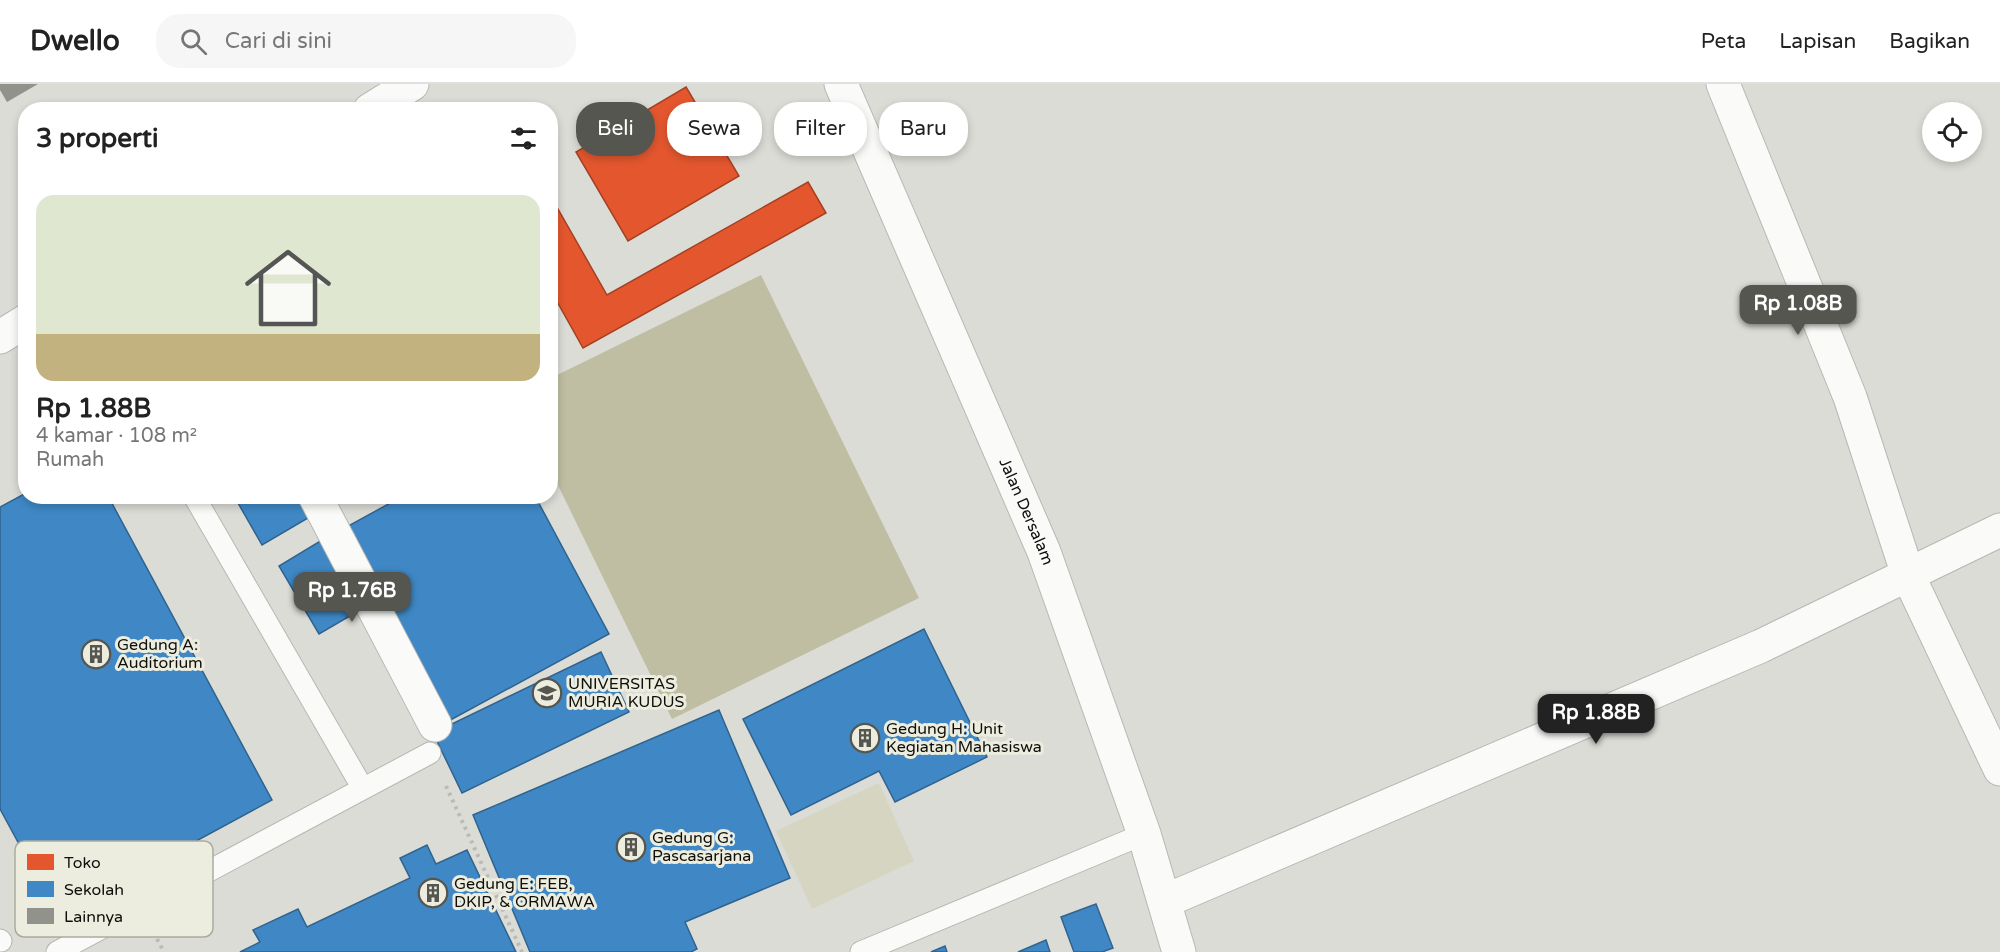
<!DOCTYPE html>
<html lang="id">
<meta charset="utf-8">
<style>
:root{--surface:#fff;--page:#f6f6f6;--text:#222;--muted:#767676;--line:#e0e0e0;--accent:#565651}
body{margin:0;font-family:"Varela Round",sans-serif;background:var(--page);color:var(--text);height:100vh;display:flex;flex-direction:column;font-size:22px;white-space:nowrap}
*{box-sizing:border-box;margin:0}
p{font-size:20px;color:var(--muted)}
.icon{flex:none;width:33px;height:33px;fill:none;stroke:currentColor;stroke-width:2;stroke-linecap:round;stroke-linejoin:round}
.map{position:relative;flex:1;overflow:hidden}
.drawer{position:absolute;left:18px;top:18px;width:540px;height:402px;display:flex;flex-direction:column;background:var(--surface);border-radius:24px;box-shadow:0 3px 9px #0003}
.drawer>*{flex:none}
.guide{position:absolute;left:576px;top:18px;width:570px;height:54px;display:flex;gap:12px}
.tools{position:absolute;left:1922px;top:18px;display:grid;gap:12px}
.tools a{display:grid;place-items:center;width:60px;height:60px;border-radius:50%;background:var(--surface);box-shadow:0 3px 9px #0003;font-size:30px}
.price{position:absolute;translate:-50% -51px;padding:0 14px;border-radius:12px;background:var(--accent);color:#fff;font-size:20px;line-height:39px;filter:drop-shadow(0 2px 3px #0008)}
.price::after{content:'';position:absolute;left:50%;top:36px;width:18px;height:14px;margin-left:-9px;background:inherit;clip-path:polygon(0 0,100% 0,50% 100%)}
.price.selected{background:#222;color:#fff}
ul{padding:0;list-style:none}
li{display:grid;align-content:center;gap:12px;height:318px;padding:0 18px}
li span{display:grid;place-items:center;height:186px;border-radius:18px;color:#555}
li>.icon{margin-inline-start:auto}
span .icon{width:108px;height:108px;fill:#fffc;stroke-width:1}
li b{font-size:26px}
h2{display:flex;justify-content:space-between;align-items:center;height:72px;padding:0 18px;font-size:26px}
.pill{padding:0 21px;border-radius:24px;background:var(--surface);box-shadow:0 3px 9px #0003;font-size:21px;line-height:54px}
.pill.selected{background:var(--accent);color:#fff}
header{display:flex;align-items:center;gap:36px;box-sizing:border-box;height:84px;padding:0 30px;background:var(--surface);border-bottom:2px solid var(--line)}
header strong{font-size:28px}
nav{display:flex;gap:33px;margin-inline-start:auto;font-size:21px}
.search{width:420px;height:54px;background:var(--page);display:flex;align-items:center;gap:15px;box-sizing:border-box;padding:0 21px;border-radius:24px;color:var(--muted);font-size:22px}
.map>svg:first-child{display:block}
</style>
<header>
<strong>Dwello</strong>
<div class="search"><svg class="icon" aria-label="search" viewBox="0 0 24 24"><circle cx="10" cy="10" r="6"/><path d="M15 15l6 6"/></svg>Cari di sini</div>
<nav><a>Peta</a><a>Lapisan</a><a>Bagikan</a></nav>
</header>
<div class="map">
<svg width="2000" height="868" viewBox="0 0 2000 868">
<rect width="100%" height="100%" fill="#dcdcd6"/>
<!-- green -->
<path fill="#d5d5c2" d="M879,699L914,777L812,825L776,747Z"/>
<!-- forest -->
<path fill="#bfbea3" d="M761,191L919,514L672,635L551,387V294Z"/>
<!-- shops -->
<path fill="#e4572e" stroke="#a44123" stroke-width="1.5" d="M686,3L739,92L628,157L576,68Z
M808,98L826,129L583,264L550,205V111L607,211Z"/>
<!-- schools -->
<path fill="#3f88c5" stroke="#30638d" stroke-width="1.5" d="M26,409V412H108L272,716L58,832L0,725V423Z
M234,412H296L308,434L262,461Z
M403,412H535L609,550L445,639L341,446Z
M322,456L362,525L319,550L279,482Z
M924,545L987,673L895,718L879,687L791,731L743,635Z
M601,568L629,628L462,709L433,649Z
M719,626L790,794L685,838L697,865L691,868H530L473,731Z
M427,761L436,780L467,766L516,868H240L260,858L253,846L298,825L307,843L410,794L400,774Z
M1096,820L1113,864L1102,868H1074L1061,833Z
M1046,856L1050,868H1018Z
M945,862L947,868H931Z"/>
<!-- building -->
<path fill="#92928d" d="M0,0H38L7,18L0,6Z"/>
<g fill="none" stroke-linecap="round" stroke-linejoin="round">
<!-- service casing -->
<g stroke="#b8b8b3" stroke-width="23">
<path id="service" d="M194,412L362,703
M0,856L1,857
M57,868L430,669
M861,868L1144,750"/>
</g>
<!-- minor casing -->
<g stroke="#b8b8b3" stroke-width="35">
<path id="minor" d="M1723,0L1850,313L1908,491L2000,685
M315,412L435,641
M1165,817L1761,562L2000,446"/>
</g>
<!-- primary casing -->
<g stroke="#b8b8b3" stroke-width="35">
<g id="primary">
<path id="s1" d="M841,0L1044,468L1144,750L1179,868"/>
<path d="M370,26L412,0"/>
<path d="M0,253L26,237"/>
</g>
</g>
<!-- path -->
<path stroke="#babab7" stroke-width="4" stroke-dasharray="3 4.5" stroke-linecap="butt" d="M446,702L522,868
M157,855L164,868"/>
<!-- service -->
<use href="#service" stroke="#fafaf9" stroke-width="21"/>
<!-- minor -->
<use href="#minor" stroke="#fafaf9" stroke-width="33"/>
<!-- primary -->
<use href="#primary" stroke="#fafaf9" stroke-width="33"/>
</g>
<!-- icons -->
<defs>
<g id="building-ring" transform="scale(1.5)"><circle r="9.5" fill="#ededdf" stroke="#565651" stroke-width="1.5"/><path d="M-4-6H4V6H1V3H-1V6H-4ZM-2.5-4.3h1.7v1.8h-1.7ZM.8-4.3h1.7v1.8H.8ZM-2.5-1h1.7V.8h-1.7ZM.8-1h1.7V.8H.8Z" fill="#565651"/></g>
<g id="university-ring" transform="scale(1.5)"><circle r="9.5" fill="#ededdf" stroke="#565651" stroke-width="1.5"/><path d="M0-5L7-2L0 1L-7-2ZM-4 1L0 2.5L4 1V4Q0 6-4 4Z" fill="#565651"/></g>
</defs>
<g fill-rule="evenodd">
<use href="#building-ring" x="96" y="570"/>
<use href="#university-ring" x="547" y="609"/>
<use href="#building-ring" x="865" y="654"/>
<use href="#building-ring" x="631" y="763"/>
<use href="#building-ring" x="433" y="809"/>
</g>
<g text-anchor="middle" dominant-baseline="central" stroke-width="6" stroke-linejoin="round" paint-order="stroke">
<!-- street labels -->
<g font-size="16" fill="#0e0e0a" stroke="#ededdf">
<text stroke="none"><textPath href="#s1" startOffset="466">Jalan Dersalam</textPath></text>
</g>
<!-- poi labels -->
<g font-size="16" fill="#0e0e0a" stroke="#ededdf" text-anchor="start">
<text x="117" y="561">Gedung A:<tspan x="117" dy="18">Auditorium</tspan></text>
<text x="568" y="600">UNIVERSITAS<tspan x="568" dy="18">MURIA KUDUS</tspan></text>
<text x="886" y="645">Gedung H: Unit<tspan x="886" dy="18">Kegiatan Mahasiswa</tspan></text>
<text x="652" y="754">Gedung G:<tspan x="652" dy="18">Pascasarjana</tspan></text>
<text x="454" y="800">Gedung E: FEB,<tspan x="454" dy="18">DKIP, &amp; ORMAWA</tspan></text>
</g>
</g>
<!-- legend -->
<rect x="15" y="757" width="198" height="96" rx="9" fill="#ededdf" stroke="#aaaa9f" stroke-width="1.5"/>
<rect x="27" y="770" width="27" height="16" fill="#e4572e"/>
<rect x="27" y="797" width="27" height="16" fill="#3f88c5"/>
<rect x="27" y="824" width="27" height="16" fill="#92928d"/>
<g font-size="16" fill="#0e0e0a">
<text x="64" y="784">Toko</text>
<text x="64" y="811">Sekolah</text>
<text x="64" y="838">Lainnya</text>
</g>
</svg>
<div class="tools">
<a><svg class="icon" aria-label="locate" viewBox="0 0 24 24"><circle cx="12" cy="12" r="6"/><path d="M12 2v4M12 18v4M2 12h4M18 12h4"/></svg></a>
</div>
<b class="price" style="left:1798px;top:252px">Rp 1.08B</b>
<b class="price" style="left:352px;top:539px">Rp 1.76B</b>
<b class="price selected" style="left:1596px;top:661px">Rp 1.88B</b>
<div class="guide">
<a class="pill selected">Beli</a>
<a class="pill">Sewa</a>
<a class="pill">Filter</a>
<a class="pill">Baru</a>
</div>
<section class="drawer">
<h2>3 properti<svg class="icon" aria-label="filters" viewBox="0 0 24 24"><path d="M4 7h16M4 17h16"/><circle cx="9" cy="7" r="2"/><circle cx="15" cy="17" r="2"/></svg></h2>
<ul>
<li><span style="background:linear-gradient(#dfe7d0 75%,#c2b280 0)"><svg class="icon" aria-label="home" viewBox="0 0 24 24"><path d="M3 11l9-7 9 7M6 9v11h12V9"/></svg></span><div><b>Rp 1.88B</b><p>4 kamar · 108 m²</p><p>Rumah</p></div></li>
</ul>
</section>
</div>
